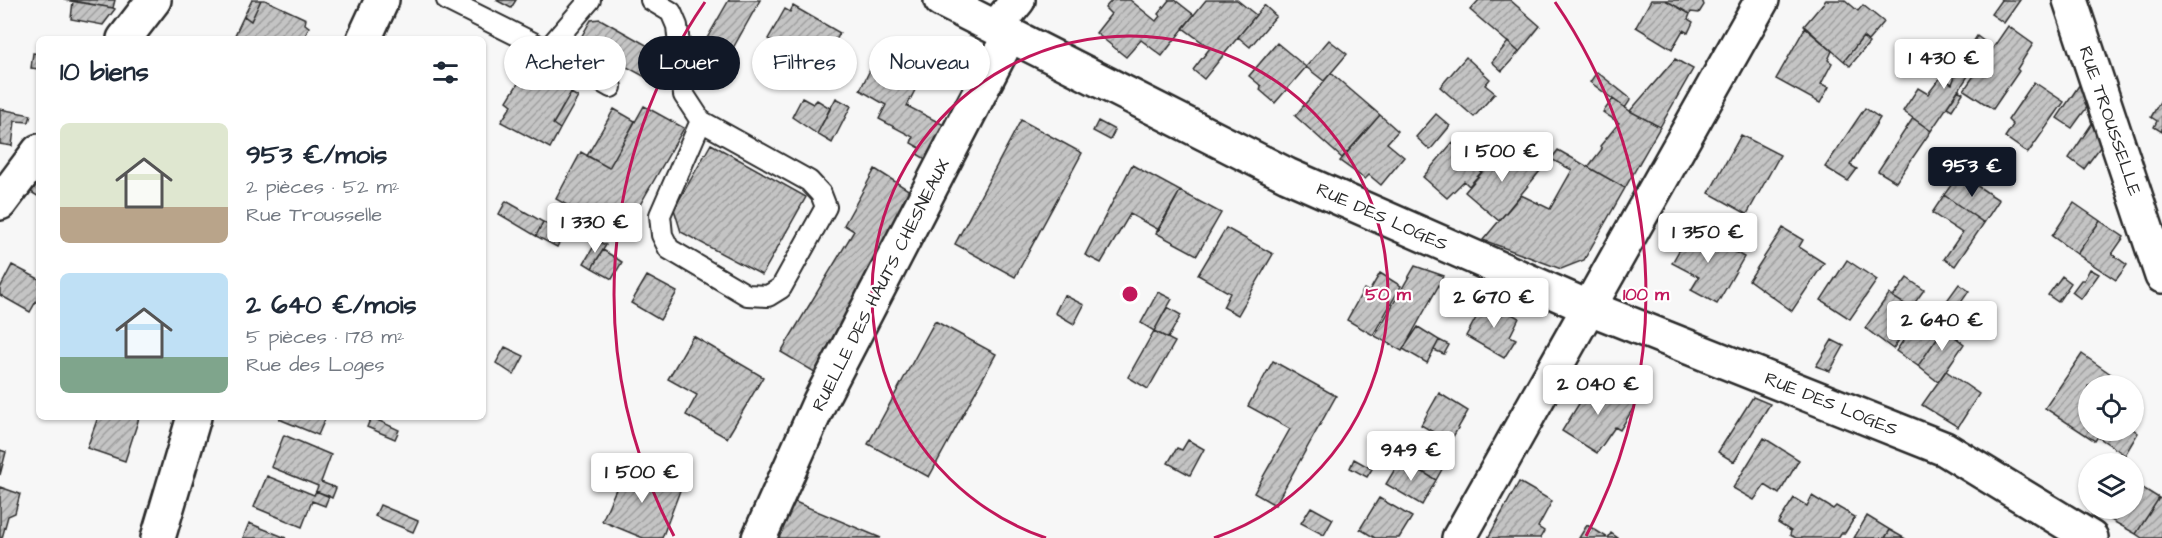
<!DOCTYPE html>
<html lang="fr">
<meta charset="utf-8">
<style>
:root{--surface:#fff;--page:#f2f2f3;--text:#1f2937;--muted:#747a83;--accent:#111827}
body{margin:0;font-family:"Architects Daughter",sans-serif;background:var(--page);color:var(--text);height:100vh;display:flex;flex-direction:column;font-size:22px;white-space:nowrap}
*{box-sizing:border-box;margin:0}
p{font-size:20px;color:var(--muted)}
.icon{flex:none;width:33px;height:33px;fill:none;stroke:currentColor;stroke-width:2;stroke-linecap:round;stroke-linejoin:round}
.map{position:relative;flex:1;overflow:hidden}
.details{position:absolute;left:36px;top:36px;width:450px;height:384px;display:flex;flex-direction:column;background:var(--surface);border-radius:9px;box-shadow:0 2px 4px #0004}
.details>*{flex:none}
.guide{position:absolute;left:504px;top:36px;width:570px;height:54px;display:flex;gap:12px}
.buttons{position:absolute;left:2078px;top:375px;display:grid;gap:12px}
.buttons a{display:grid;place-items:center;width:66px;height:66px;border-radius:50%;background:var(--surface);box-shadow:0 2px 4px #0004;font-size:30px}
.price{position:absolute;translate:-50% -51px;padding:0 14px;border-radius:6px;background:#fff;color:#222;font-size:20px;line-height:39px;filter:drop-shadow(0 2px 3px #0008)}
.price::after{content:'';position:absolute;left:50%;top:36px;width:18px;height:14px;margin-left:-9px;background:inherit;clip-path:polygon(0 0,100% 0,50% 100%)}
.price.current{background:var(--accent);color:#fff}
ul{padding:0;list-style:none}
li{display:flex;align-items:center;gap:18px;height:150px;padding:0 24px}
li span{display:grid;place-items:center;flex:none;width:168px;height:120px;border-radius:9px;color:#555}
li>.icon{margin-inline-start:auto}
span .icon{width:72px;height:72px;fill:#fffc;stroke-width:1}
li b{font-size:26px}
h2{display:flex;justify-content:space-between;align-items:center;height:72px;padding:0 24px;font-size:26px}
.chip{padding:0 21px;border-radius:27px;background:var(--surface);box-shadow:0 2px 4px #0004;font-size:21px;line-height:54px}
.chip.current{background:var(--accent);color:#fff}
.map>svg:first-child{display:block}
</style>
<div class="map">
<svg width="2162" height="538" viewBox="0 0 2162 538">
<defs>
<pattern id="building-hatch" width="6" height="6" patternUnits="userSpaceOnUse" patternTransform="scale(1.5)"><rect width="6" height="6" fill="#c4c4c4"/><path d="M-1 1l2-2M0 6l6-6M5 7l2-2" fill="none" stroke="#9f9f9f"/></pattern>
</defs>
<rect width="100%" height="100%" fill="#f7f7f7"/>
<filter id="ink" filterUnits="userSpaceOnUse"><feTurbulence type="fractalNoise" baseFrequency=".0167" numOctaves="2"/><feDisplacementMap in="SourceGraphic" scale="12" xChannelSelector="R" yChannelSelector="G"/><feConvolveMatrix kernelMatrix="1 2 1 2 8 2 1 2 1" color-interpolation-filters="sRGB"/></filter>
<g filter="url(#ink)">
<!-- building -->
<path fill="url(#building-hatch)" stroke="#2b2b2b" stroke-width="1.5" d="M64,0H115L113,8Z
M252,0H261L251,21L244,16Z
M261,0H265L306,19L305,24L309,27L304,39H233L244,16L251,21Z
M496,0H516L511,8Z
M729,0H760L719,73L701,61L699,52Z
M1112,0H1130L1156,21L1160,16L1158,14L1169,0H1175L1194,15L1162,56L1141,40L1126,57L1096,33L1111,14L1105,8Z
M1206,0H1237L1256,15L1204,79L1193,70L1210,48L1183,28Z
M1479,0H1510L1540,26L1519,52L1470,10Z
M1651,0H1665L1690,14L1688,19L1693,22L1688,33L1683,30L1672,49L1636,27Z
M1665,0H1702L1704,5L1699,13L1691,12L1690,14Z
M1826,0H1845L1858,11L1863,5L1884,22L1868,41L1863,37L1844,61L1804,26Z
M2001,0H2020L2004,23L1991,14Z
M73,1L113,8L115,9L103,25L71,19Z
M1264,5L1276,16L1250,47L1238,37Z
M793,6L840,33L813,82L795,71L801,57L768,39L785,9L790,12Z
M600,19L657,51L660,60L649,79L579,41L591,20Z
M2008,26L2033,44L2017,69L2019,71L1993,109L1964,90Z
M1805,28L1832,51L1828,60L1832,63L1821,84L1829,87L1820,103L1776,79Z
M1977,36L1989,45L1931,131L1903,111L1918,88L1928,94L1941,77L1952,84L1960,62Z
M1863,37L1869,43L1850,66L1844,61Z
M1329,40L1347,54L1324,81L1306,67Z
M1508,42L1519,52L1502,71L1492,62Z
M1277,43L1306,67L1275,103L1260,90L1261,86L1249,76Z
M33,53L39,54V69L31,68Z
M1466,57L1490,79L1485,85L1495,93L1474,117L1440,87Z
M1675,59L1693,69L1660,127L1630,111Z
M532,61L575,85L553,124L560,129L550,148L501,122L512,105L507,101Z
M872,66L915,90L907,106L946,126L927,160L917,154L920,148L911,143L913,137L879,119L886,105L860,90Z
M1597,72L1631,99L1625,108L1590,82Z
M1331,73L1380,115L1342,158L1295,116Z
M2034,82L2064,102L2028,153L2005,137L2013,125L2008,120Z
M2080,84L2088,106L2072,128L2057,118Z
M1958,90L1963,93L1952,110L1947,107Z
M571,93L578,97L560,129L553,124Z
M802,98L813,104L817,100L830,108L817,134L792,117Z
M836,98L851,106L832,143L817,134Z
M2162,98V132L2154,127L2157,121L2151,117Z
M1613,99L1630,111L1660,127L1625,188L1588,167L1602,149L1600,146L1619,123L1603,112Z
M644,106L684,128L622,236L556,199L581,152L609,168Z
M1865,108L1880,118L1850,165L1857,169L1848,181L1825,167Z
M0,109L31,115L29,122L15,121L12,146L0,144Z
M614,109L635,121L609,168L587,156Z
M1436,114L1450,126L1430,150L1416,137Z
M1380,115L1398,131L1387,143L1404,157L1381,185L1369,175L1365,179L1340,161Z
M1913,118L1931,131L1896,182L1878,171Z
M1021,120L1082,153L1015,277L955,244Z
M1098,121L1115,130L1110,140L1093,131Z
M2093,122L2101,146L2084,169L2069,158Z
M1741,135L1780,155L1747,214L1709,193Z
M1452,143L1470,159L1482,146L1494,158L1469,186L1464,181L1447,198L1423,177Z
M711,144L806,197L762,275L681,232L674,209Z
M1558,150L1625,188L1584,260L1561,269L1483,240L1521,195L1550,209L1572,170L1551,159Z
M1500,151L1510,159L1517,152L1540,171L1499,221L1465,192Z
M1132,165L1180,191L1159,230L1130,214L1101,263L1085,255Z
M875,169L910,191L823,377L781,352L854,231L844,225Z
M1959,174L1999,200L1984,223L1944,195Z
M39,181V197L31,192Z
M1180,191L1221,213L1197,255L1156,233Z
M1944,195L1984,223L1955,266L1944,259L1962,233L1932,213Z
M506,201L543,222L536,236L499,214Z
M2074,203L2100,221L2077,254L2052,236Z
M2100,221L2124,237L2112,254L2127,265L2116,280L2077,254Z
M543,222L564,234L557,247L536,236Z
M1226,228L1273,254L1238,315L1223,307L1230,293L1198,275Z
M1692,228L1744,257L1717,304L1691,290L1699,277L1672,263Z
M1783,228L1803,240L1799,247L1824,263L1792,311L1749,280Z
M597,241L606,245L592,268L584,263Z
M603,250L622,262L612,279L592,268Z
M1847,260L1877,280L1850,319L1821,300Z
M12,265L39,279V296L30,312L0,295V288Z
M1415,266L1444,276L1402,351L1375,336Z
M2090,269L2099,274L2081,299L2072,292L2081,280H2084Z
M1380,273L1401,286L1373,335L1347,320L1364,289L1369,292Z
M647,276L677,292L660,320L631,303Z
M2062,276L2071,283L2058,302L2048,295Z
M1907,278L1924,290L1911,308L1893,297Z
M1959,284L1969,291L1953,314L1943,306Z
M1158,292L1172,299L1154,331L1141,323Z
M1889,294L1917,313L1893,349L1865,328Z
M1064,295L1084,305L1074,324L1055,313Z
M1486,300L1519,318L1510,336L1516,339L1504,358L1466,336Z
M1167,307L1181,315L1168,338L1154,331Z
M1941,312L1950,319L1918,366L1896,351L1921,315L1933,323Z
M1950,319L1960,326L1954,336L1964,344L1938,382L1918,366Z
M935,321L996,354L929,477L868,444Z
M1418,327L1439,340L1427,363L1403,349Z
M1154,331L1175,342L1148,389L1128,377Z
M693,336L763,377L727,438L686,415L697,395L668,379Z
M1439,340L1449,345L1444,354L1434,350Z
M1832,340L1844,346L1830,371L1816,366Z
M505,347L524,356L514,375L496,363Z
M2082,354L2128,386H2088V430H2102L2095,441L2045,408Z
M1273,361L1336,396L1275,505L1254,493L1290,429L1248,406Z
M1946,371L1979,394L1958,427L1922,405Z
M1595,378L1636,404L1620,430L1615,427L1597,453L1562,431Z
M1439,393L1468,411L1450,442L1421,425Z
M1753,397L1770,404L1734,462L1718,452Z
M98,417L139,418L125,461L87,448Z
M280,417H326L318,435L279,419Z
M371,417L399,430L395,439L367,427Z
M2133,429L2138,433L2125,455L2098,437L2102,430Z
M1417,433L1451,453L1436,480L1401,459Z
M284,435L331,455L321,482L336,488L332,498L316,491L318,486L271,467Z
M1764,438L1799,460L1779,494L1765,485L1754,500L1733,488Z
M1188,440L1204,449L1190,475L1168,463L1177,448L1182,450Z
M0,450L6,452L0,475Z
M1354,459L1372,469L1367,477L1350,468Z
M1401,459L1436,480L1422,505L1386,484Z
M627,464L681,488L662,538H643L602,521Z
M267,476L314,495L316,491L329,496L325,506L312,501L302,527L254,507Z
M1519,482L1552,501L1538,527L1544,531L1540,538H1488Z
M2133,482L2159,498L2136,534L2093,510L2133,508Z
M0,487L20,494L15,513L8,516L2,538H0Z
M1812,496L1833,509L1836,506L1855,517L1845,533H1841L1838,538H1796L1790,535L1791,531L1778,523L1794,498L1807,506Z
M1379,498L1412,517L1399,538H1375L1360,529Z
M2159,498L2162,500V538H2142L2136,534Z
M788,499L881,538H771Z
M380,505L418,521L413,532L375,516Z
M1311,507L1333,519L1324,535L1301,523Z
M1867,516L1890,530L1885,538H1854Z
M249,523L286,538H243Z
M1587,525L1608,538L1611,533L1618,538H1579Z
M1890,530L1904,538H1885Z"/>
<g fill="none" stroke-linecap="round" stroke-linejoin="round">
<!-- lane casing -->
<g stroke="#2b2b2b" stroke-width="24">
<path id="lane" d="M447,0L547,50L611,87
M651,0L671,12L677,26L684,95L701,121L809,181L821,194L826,207L781,288L768,296L747,295L669,249L662,235L660,215L701,121
M547,50L590,0"/>
</g>
<!-- street casing -->
<g stroke="#2b2b2b" stroke-width="38">
<path id="street" d="M941,0L1287,175L1590,308L1945,449L2091,538
M2070,0L2162,276
M996,27L1018,0
M124,39L154,0
M364,39L382,0
M0,203L39,151
M158,538L194,417
M759,538L820,401L1009,36
M1459,538L1762,0"/>
</g>
<!-- lane -->
<use href="#lane" stroke="#fff" stroke-width="20"/>
<!-- street -->
<use href="#street" stroke="#fff" stroke-width="33"/>
</g>
</g>
<!-- distance rings -->
<g fill="none" stroke="#c2185b" stroke-width="3">
<path d="M1046 538A258 258 0 1 1 1214 538"/>
<path d="M674 536A516 516 0 0 1 705 2M1555 2A516 516 0 0 1 1586 536"/>
</g>
<g text-anchor="middle" dominant-baseline="central" stroke-width="4.5" stroke-linejoin="round" paint-order="stroke">
<!-- street labels -->
<g font-size="18" fill="#2b2b2b" stroke="#fff">
<text transform="translate(2110 121) rotate(71)">RUE TROUSSELLE</text>
<text transform="translate(1382 217) rotate(24)">RUE DES LOGES</text>
<text transform="translate(881 285) rotate(-63)">RUELLE DES HAUTS CHESNEAUX</text>
<text transform="translate(1831 404) rotate(22)">RUE DES LOGES</text>
</g>
</g>
<circle cx="1130" cy="294" r="9" fill="#c2185b" stroke="#fff" stroke-width="3"/>
<g font-size="18" text-anchor="middle" font-weight="bold" fill="#c2185b" stroke="#fff" stroke-width="4.5" stroke-linejoin="round" paint-order="stroke">
<text x="1388" y="300">50 m</text>
<text x="1646" y="300">100 m</text>
</g>
</svg>
<div class="buttons">
<a><svg class="icon" aria-label="locate" viewBox="0 0 24 24"><circle cx="12" cy="12" r="6"/><path d="M12 2v4M12 18v4M2 12h4M18 12h4"/></svg></a>
<a><svg class="icon" aria-label="layers" viewBox="0 0 24 24"><path d="M12 4l9 5-9 5-9-5zM3 14l9 5 9-5"/></svg></a>
</div>
<b class="price" style="left:1944px;top:90px">1 430 €</b>
<b class="price" style="left:1502px;top:183px">1 500 €</b>
<b class="price current" style="left:1972px;top:198px">953 €</b>
<b class="price" style="left:595px;top:254px">1 330 €</b>
<b class="price" style="left:1708px;top:264px">1 350 €</b>
<b class="price" style="left:1494px;top:329px">2 670 €</b>
<b class="price" style="left:1942px;top:352px">2 640 €</b>
<b class="price" style="left:1598px;top:416px">2 040 €</b>
<b class="price" style="left:1411px;top:482px">949 €</b>
<b class="price" style="left:642px;top:504px">1 500 €</b>
<div class="guide">
<a class="chip">Acheter</a>
<a class="chip current">Louer</a>
<a class="chip">Filtres</a>
<a class="chip">Nouveau</a>
</div>
<section class="details">
<h2>10 biens<svg class="icon" aria-label="filters" viewBox="0 0 24 24"><path d="M4 7h16M4 17h16"/><circle cx="9" cy="7" r="2"/><circle cx="15" cy="17" r="2"/></svg></h2>
<ul>
<li><span style="background:linear-gradient(#dfe7d0 70%,#b9a48a 0)"><svg class="icon" aria-label="home" viewBox="0 0 24 24"><path d="M3 11l9-7 9 7M6 9v11h12V9"/></svg></span><div><b>953 €/mois</b><p>2 pièces · 52 m²</p><p>Rue Trousselle</p></div></li>
<li><span style="background:linear-gradient(#bfe0f5 70%,#7fa58c 0)"><svg class="icon" aria-label="home" viewBox="0 0 24 24"><path d="M3 11l9-7 9 7M6 9v11h12V9"/></svg></span><div><b>2 640 €/mois</b><p>5 pièces · 178 m²</p><p>Rue des Loges</p></div></li>
</ul>
</section>
</div>
